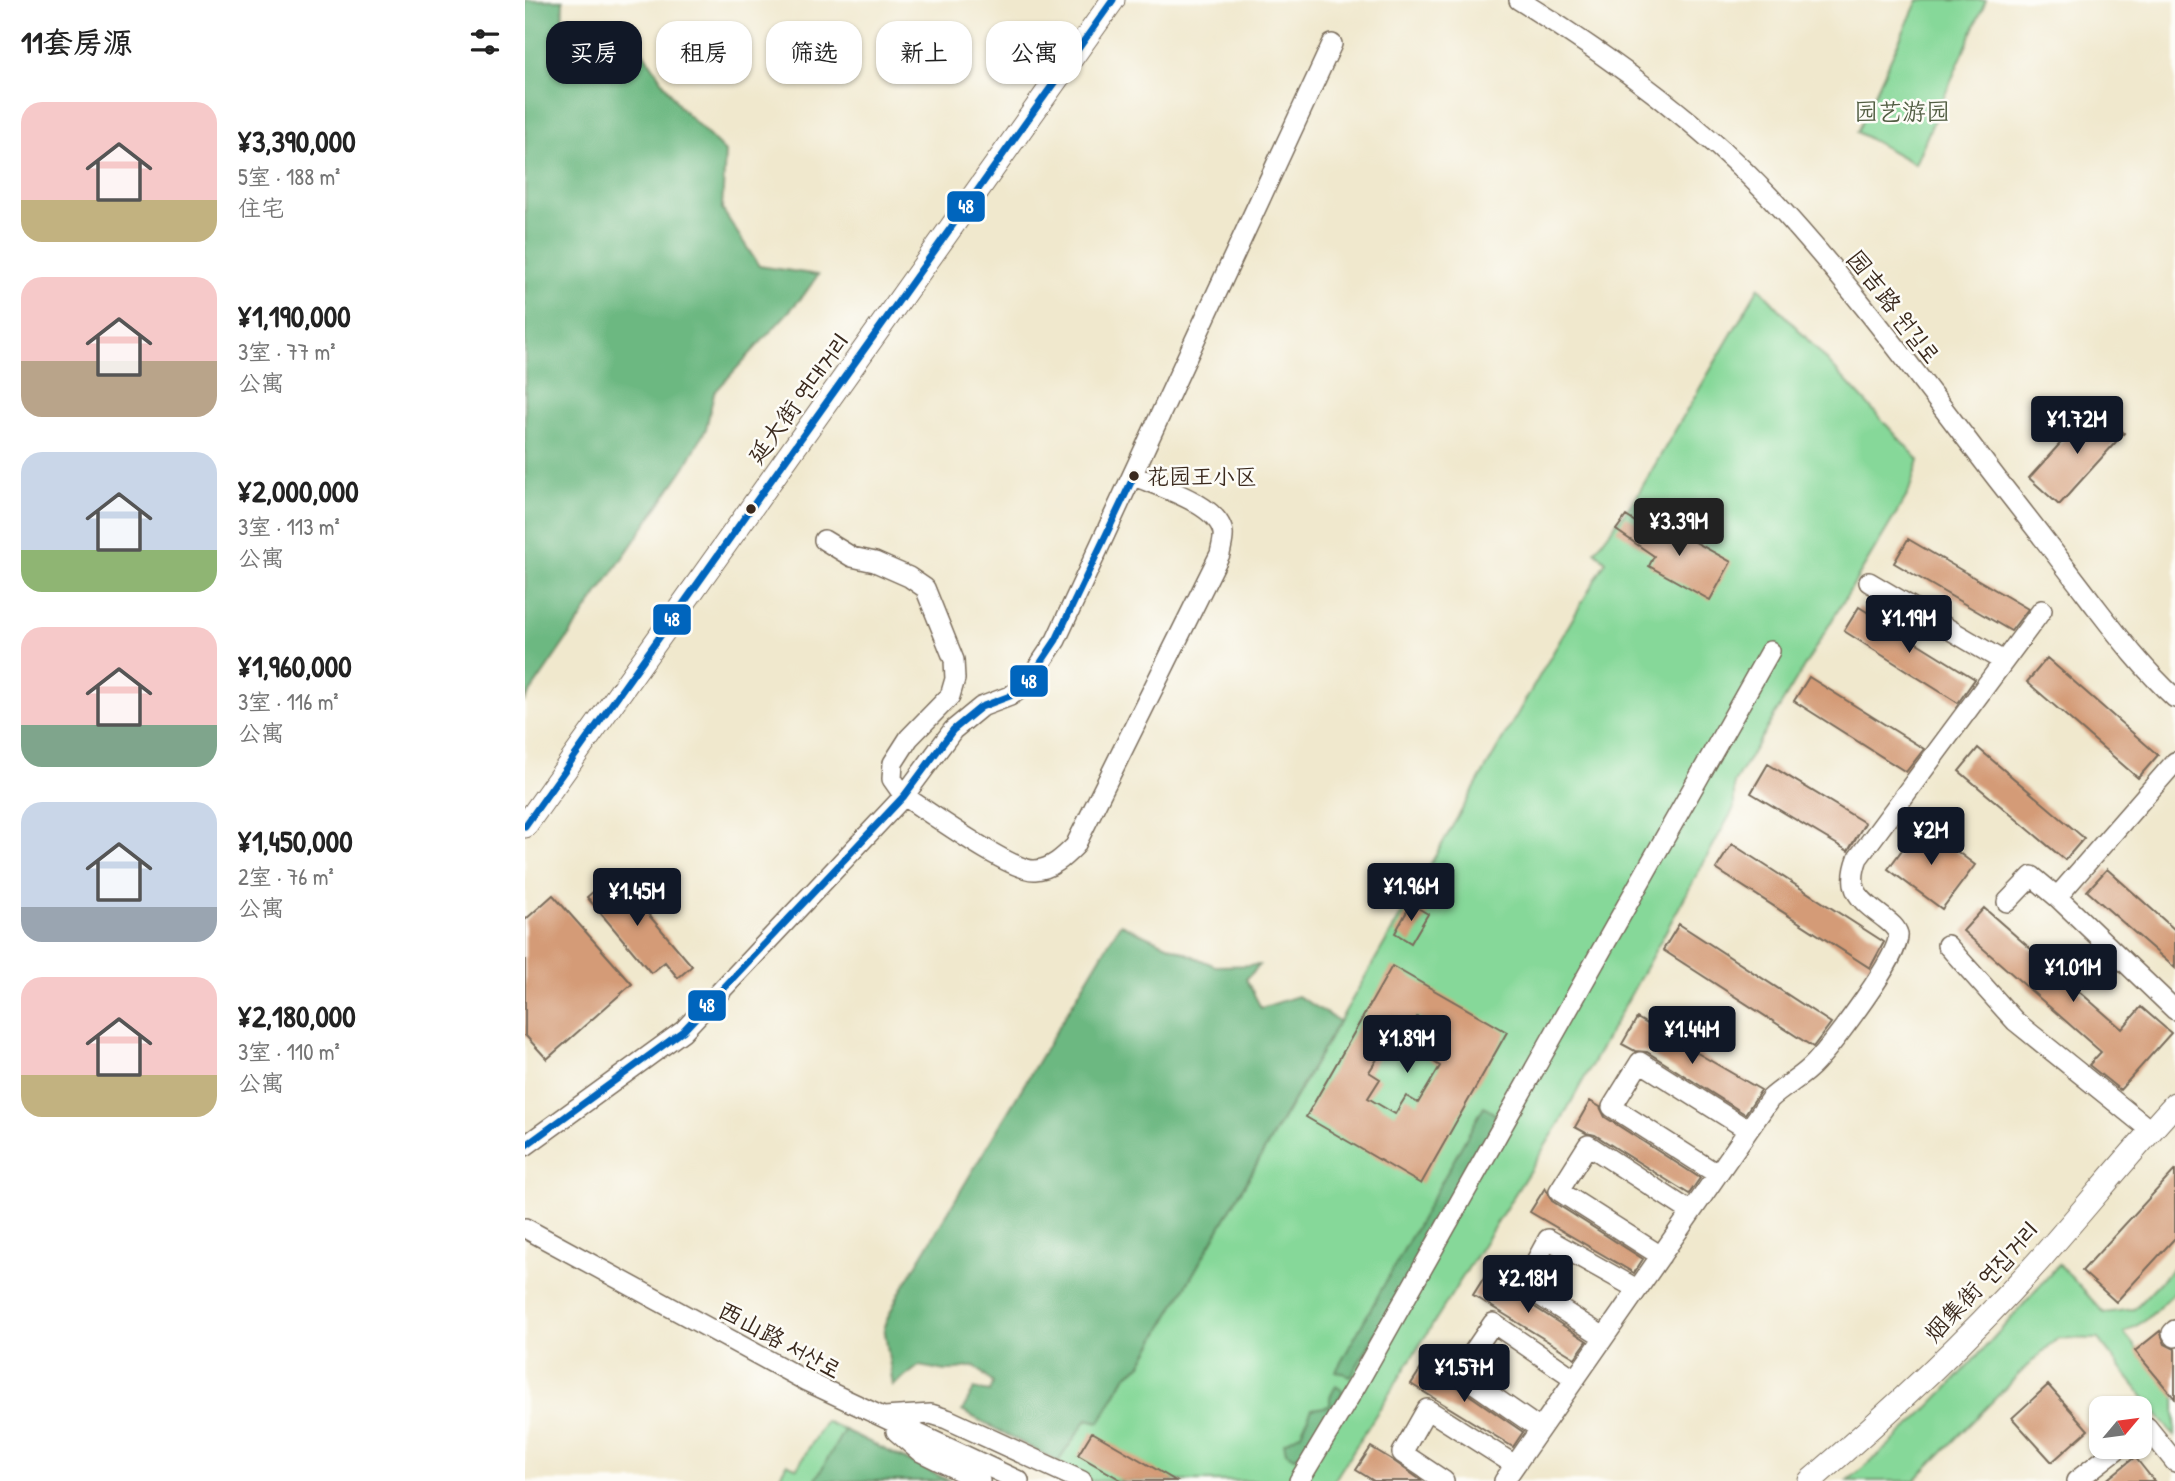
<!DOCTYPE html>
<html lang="zh">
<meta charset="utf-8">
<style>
:root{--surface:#fff;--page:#f2f2f2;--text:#222;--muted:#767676;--accent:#111827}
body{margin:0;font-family:"Patrick Hand","LXGW WenKai TC","Poor Story",sans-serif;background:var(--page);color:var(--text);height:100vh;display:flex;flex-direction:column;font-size:26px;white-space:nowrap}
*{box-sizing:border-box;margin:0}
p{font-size:23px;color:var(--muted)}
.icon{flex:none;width:38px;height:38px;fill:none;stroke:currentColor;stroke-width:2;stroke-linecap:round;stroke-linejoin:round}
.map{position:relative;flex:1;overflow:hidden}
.drawer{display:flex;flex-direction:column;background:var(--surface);width:525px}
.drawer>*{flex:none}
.top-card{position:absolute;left:21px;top:21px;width:665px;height:63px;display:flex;gap:14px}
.needle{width:46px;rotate:61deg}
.fabs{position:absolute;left:1564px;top:1396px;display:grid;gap:14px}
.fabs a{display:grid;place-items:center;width:63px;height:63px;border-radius:14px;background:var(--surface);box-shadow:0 2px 5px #0004;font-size:35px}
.price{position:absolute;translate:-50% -60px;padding:0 16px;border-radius:7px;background:var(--accent);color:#fff;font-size:23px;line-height:46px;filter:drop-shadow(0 2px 4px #0008)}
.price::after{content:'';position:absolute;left:50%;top:42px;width:21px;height:16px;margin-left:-10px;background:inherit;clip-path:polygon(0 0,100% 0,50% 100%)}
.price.active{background:#222;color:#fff}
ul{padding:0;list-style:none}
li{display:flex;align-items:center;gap:21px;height:175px;padding:0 21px}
li span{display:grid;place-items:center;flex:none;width:196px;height:140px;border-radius:21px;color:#555}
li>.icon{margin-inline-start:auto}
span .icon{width:84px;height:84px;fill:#fffc;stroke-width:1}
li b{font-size:30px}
h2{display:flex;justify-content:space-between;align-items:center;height:84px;padding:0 21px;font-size:30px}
.pill{padding:0 24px;border-radius:21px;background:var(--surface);box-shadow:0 2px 5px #0004;font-size:24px;line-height:63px}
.pill.active{background:var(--accent);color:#fff}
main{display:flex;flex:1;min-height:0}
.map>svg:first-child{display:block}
</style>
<main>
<section class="drawer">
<h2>11套房源<svg class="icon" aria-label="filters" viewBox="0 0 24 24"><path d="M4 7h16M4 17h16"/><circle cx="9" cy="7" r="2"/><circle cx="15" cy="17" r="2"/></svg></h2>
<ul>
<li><span style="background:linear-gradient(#f6c9c9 70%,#c2b280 0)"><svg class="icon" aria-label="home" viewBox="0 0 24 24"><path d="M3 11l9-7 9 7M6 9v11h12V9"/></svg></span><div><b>¥3,390,000</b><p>5室 · 188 m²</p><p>住宅</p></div></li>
<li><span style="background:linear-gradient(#f6c9c9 60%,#b9a48a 0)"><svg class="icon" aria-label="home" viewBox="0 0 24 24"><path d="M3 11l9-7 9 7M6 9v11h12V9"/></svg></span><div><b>¥1,190,000</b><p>3室 · 77 m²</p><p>公寓</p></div></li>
<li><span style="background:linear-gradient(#c9d6e8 70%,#8fb573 0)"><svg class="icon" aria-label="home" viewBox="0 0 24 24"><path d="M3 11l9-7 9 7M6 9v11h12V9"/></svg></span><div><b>¥2,000,000</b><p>3室 · 113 m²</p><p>公寓</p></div></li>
<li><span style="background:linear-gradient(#f6c9c9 70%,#7fa58c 0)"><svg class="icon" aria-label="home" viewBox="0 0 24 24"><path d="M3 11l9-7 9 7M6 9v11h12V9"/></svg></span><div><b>¥1,960,000</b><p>3室 · 116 m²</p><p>公寓</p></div></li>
<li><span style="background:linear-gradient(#c9d6e8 75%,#9aa5b1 0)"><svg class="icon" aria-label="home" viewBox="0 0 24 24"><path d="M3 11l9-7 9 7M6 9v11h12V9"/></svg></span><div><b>¥1,450,000</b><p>2室 · 76 m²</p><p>公寓</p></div></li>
<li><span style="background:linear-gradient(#f6c9c9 70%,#c2b280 0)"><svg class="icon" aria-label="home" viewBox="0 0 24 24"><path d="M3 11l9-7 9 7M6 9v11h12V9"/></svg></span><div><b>¥2,180,000</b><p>3室 · 110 m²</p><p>公寓</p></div></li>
</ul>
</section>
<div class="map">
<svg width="1650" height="1481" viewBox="0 0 1650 1481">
<rect width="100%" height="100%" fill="#fdfcf7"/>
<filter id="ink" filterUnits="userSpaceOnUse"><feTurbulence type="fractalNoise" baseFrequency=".0143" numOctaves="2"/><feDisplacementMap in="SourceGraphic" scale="14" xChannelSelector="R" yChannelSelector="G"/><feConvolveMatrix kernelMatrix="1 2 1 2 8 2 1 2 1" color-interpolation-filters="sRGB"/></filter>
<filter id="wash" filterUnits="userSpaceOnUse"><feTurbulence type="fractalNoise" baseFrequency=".00686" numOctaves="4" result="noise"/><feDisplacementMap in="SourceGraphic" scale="28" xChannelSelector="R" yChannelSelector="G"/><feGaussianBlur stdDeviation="1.57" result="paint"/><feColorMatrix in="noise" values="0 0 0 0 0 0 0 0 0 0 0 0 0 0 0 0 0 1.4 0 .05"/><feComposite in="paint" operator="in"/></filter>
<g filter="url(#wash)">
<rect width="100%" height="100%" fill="#f0e8cd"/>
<!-- green -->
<path fill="#86d899" stroke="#60815c" stroke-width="2" d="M1393,0H1461L1390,164L1332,132Z
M1234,287L1394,460L1383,494L1209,783V808L1034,1124L809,1481H565L533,1462L562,1419L575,1422L600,1377L616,1364L1081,561L1070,551L1110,499Z
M1534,1264L1579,1313L1609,1309L1650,1266V1292L1621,1320L1599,1333L1650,1397V1437L1573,1339L1533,1338L1502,1366L1389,1481H1322C1401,1418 1467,1340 1534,1264Z
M300,1421L425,1481H252L262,1463L272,1468Z"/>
<!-- forest -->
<path fill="#6cb881" stroke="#547150" stroke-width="2" d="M0,0H38L37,33L57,22L100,25L155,107L200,152L197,209L234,266L293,275L278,296L189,393L181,429L160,467L0,700Z
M595,924L690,966L735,965L721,979L736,1008L773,996L814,1021L616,1364L600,1377L575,1422L562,1419L533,1462L437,1411L449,1389L465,1392L468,1383L450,1366L421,1371L394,1366L368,1386L359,1326L374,1294Z
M959,1106L976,1119L826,1376L811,1371Z
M811,1386L818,1391L790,1448L769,1457L761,1452L759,1443L776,1433L787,1409L805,1406V1397Z
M319,1430L425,1481H290Z"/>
<g id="blocks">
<!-- building -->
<path fill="#d49b77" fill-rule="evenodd" d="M1569,406L1599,433L1534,505L1504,478Z
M1101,516L1138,540L1145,528L1206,562L1185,600L1124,566L1129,556L1091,530Z
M1383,539L1503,609L1486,631L1369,563Z
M1334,607L1450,679L1433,703L1319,631Z
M1522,658L1633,755L1613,778L1502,682Z
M1284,677L1399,749L1381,772L1269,701Z
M1453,748L1559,838L1540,860L1434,771Z
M1243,764L1340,823L1323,851L1226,793Z
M1396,824L1450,865L1417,909L1363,869Z
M1207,844L1359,942L1345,968L1191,869Z
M1582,869L1650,930V968L1562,891Z
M89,874L167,966L153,978L140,962L126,973L62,897Z
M28,895L107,984L22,1059L0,1035V920Z
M886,904L903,914L886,943L870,933Z
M1459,908L1597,1029L1616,1007L1646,1033L1595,1090L1564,1065L1576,1052L1438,931Z
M1154,924L1306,1023L1288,1047L1138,950Z
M867,966L982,1032L896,1184L781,1117ZM892,1017L919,1033L904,1059L915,1066L893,1103L881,1096L870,1114L843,1098L855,1079L844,1072L867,1035L877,1041Z
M1112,1018L1236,1090L1220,1114L1122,1052L1110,1051L1097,1044Z
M1065,1101L1075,1107L1080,1117L1175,1178L1164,1194L1070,1135L1061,1133L1050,1127Z
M1650,1170V1238L1591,1302L1557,1271Z
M1020,1188L1027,1201L1118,1259L1109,1273L1005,1212Z
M963,1271L986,1286L991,1295L1062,1341L1050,1358L948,1295Z
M1635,1331L1640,1344L1650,1349V1399L1610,1351Z
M901,1361L922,1374L927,1383L998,1432L988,1447L886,1384Z
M1523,1385L1563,1430L1527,1462L1487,1418Z
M567,1432L651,1481H598L553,1455Z
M846,1447L866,1459L897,1481H849L831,1470Z
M1610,1457L1629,1481H1580Z"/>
</g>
</g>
<g filter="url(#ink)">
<use href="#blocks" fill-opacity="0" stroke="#7a6c5b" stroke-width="2"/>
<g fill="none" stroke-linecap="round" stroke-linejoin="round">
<!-- minor casing -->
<g stroke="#7a6c5b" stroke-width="22">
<path id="minor" d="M994,0C1084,56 1171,119 1244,196C1328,286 1401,387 1476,484C1506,522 1535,560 1564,598C1591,633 1617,668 1650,698
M299,540L327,557L350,562L384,577L400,588L429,660L430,679L425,696L384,738L368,763L367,779L379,796C403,811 486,872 510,870C527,869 539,857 550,846L695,554C696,548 699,539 698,533C694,504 632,486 609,476
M1344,582L1478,661
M1532,897L1650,762
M1482,902L1507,876L1532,897L1650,1010
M1422,945L1490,1021L1625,1130
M0,1146L158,1031L379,796L428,730L456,707L485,696L501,685L531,640L807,44
M1192,1174L1087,1107L1115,1062L1223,1130
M0,1228L281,1381L494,1481
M1136,1256L1034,1191L1063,1145L1166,1212
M1650,1330L1647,1333L1650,1337
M1079,1337L998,1285L1023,1239L1112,1289
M359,1417L406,1414L422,1419L557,1481
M1015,1429L934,1373L968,1323L1050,1379
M371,1431L394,1451L455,1481
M1615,1432L1622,1427L1650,1462
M774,1481L831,1386L1245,651
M919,1481L877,1453L902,1409L990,1465
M979,1481L1245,1099C1259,1086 1278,1077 1291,1062C1307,1044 1378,953 1373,934C1371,927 1364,922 1359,918C1334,899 1321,890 1333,858L1517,610
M1551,1481L1595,1447"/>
</g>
<!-- major casing -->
<g stroke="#7a6c5b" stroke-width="25">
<path id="major" d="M0,826L588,0
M1285,1481C1367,1411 1446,1337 1518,1256C1562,1206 1605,1153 1650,1104"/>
</g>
<!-- minor -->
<use href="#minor" stroke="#fff" stroke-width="19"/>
<!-- major -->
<use href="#major" stroke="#fff" stroke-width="23"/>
<!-- bus-1 casing -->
<g stroke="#fdfcf7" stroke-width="12">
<path id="bus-1" d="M0,826L588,0
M0,1146L158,1031L379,796L428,730L456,707L485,696L501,685L531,640L609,476"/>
</g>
<!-- bus-1 -->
<use href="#bus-1" stroke="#0065bd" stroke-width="7"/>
</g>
</g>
<!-- markers -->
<g fill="#3b2a1e" stroke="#fdfcf7" stroke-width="2.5">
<circle cx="609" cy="476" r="6"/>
<circle cx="226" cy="509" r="6"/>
</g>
<g text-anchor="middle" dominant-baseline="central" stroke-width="5" stroke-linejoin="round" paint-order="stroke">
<!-- bus labels -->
<g font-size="22" fill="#3b2a1e" stroke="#fdfcf7" text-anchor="start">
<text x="622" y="476">花园王小区</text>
</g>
<!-- park labels -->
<g font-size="24" fill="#525e43" stroke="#fdfcf7">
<text x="1377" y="111">园艺游园</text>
</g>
<!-- street labels -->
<g font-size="24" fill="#3b2a1e" stroke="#fdfcf7">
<text transform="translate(1369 306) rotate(52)">园吉路 원길로</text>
<text transform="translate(273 398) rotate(-54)">延大街 연대거리</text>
<text transform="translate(1456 1281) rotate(-47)">烟集街 연집거리</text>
<text transform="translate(255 1339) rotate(28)">西山路 서산로</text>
</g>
</g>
<g stroke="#fdfcf7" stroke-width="2.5">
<rect x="421" y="190" width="40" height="33" rx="7" fill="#0065bd"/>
<rect x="127" y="603" width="40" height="33" rx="7" fill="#0065bd"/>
<rect x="484" y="664" width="40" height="34" rx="7" fill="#0065bd"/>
<rect x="162" y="989" width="40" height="33" rx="7" fill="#0065bd"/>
</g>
<g font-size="19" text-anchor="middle" font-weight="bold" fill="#fff">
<text x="441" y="213">48</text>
<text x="147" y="626">48</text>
<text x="504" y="688">48</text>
<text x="182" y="1012">48</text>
</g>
</svg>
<div class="fabs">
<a><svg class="needle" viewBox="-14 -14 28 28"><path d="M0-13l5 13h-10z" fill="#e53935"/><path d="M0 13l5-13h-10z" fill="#767676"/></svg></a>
</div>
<b class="price" style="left:1552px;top:456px">¥1.72M</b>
<b class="price active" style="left:1154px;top:558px">¥3.39M</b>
<b class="price" style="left:1384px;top:655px">¥1.19M</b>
<b class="price" style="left:1406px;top:867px">¥2M</b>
<b class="price" style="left:886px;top:923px">¥1.96M</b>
<b class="price" style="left:112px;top:928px">¥1.45M</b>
<b class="price" style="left:1548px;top:1004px">¥1.01M</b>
<b class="price" style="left:1167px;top:1066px">¥1.44M</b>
<b class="price" style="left:882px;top:1075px">¥1.89M</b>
<b class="price" style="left:1003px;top:1315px">¥2.18M</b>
<b class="price" style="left:939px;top:1404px">¥1.57M</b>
<div class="top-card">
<a class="pill active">买房</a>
<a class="pill">租房</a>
<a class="pill">筛选</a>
<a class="pill">新上</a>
<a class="pill">公寓</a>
</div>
</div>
</main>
